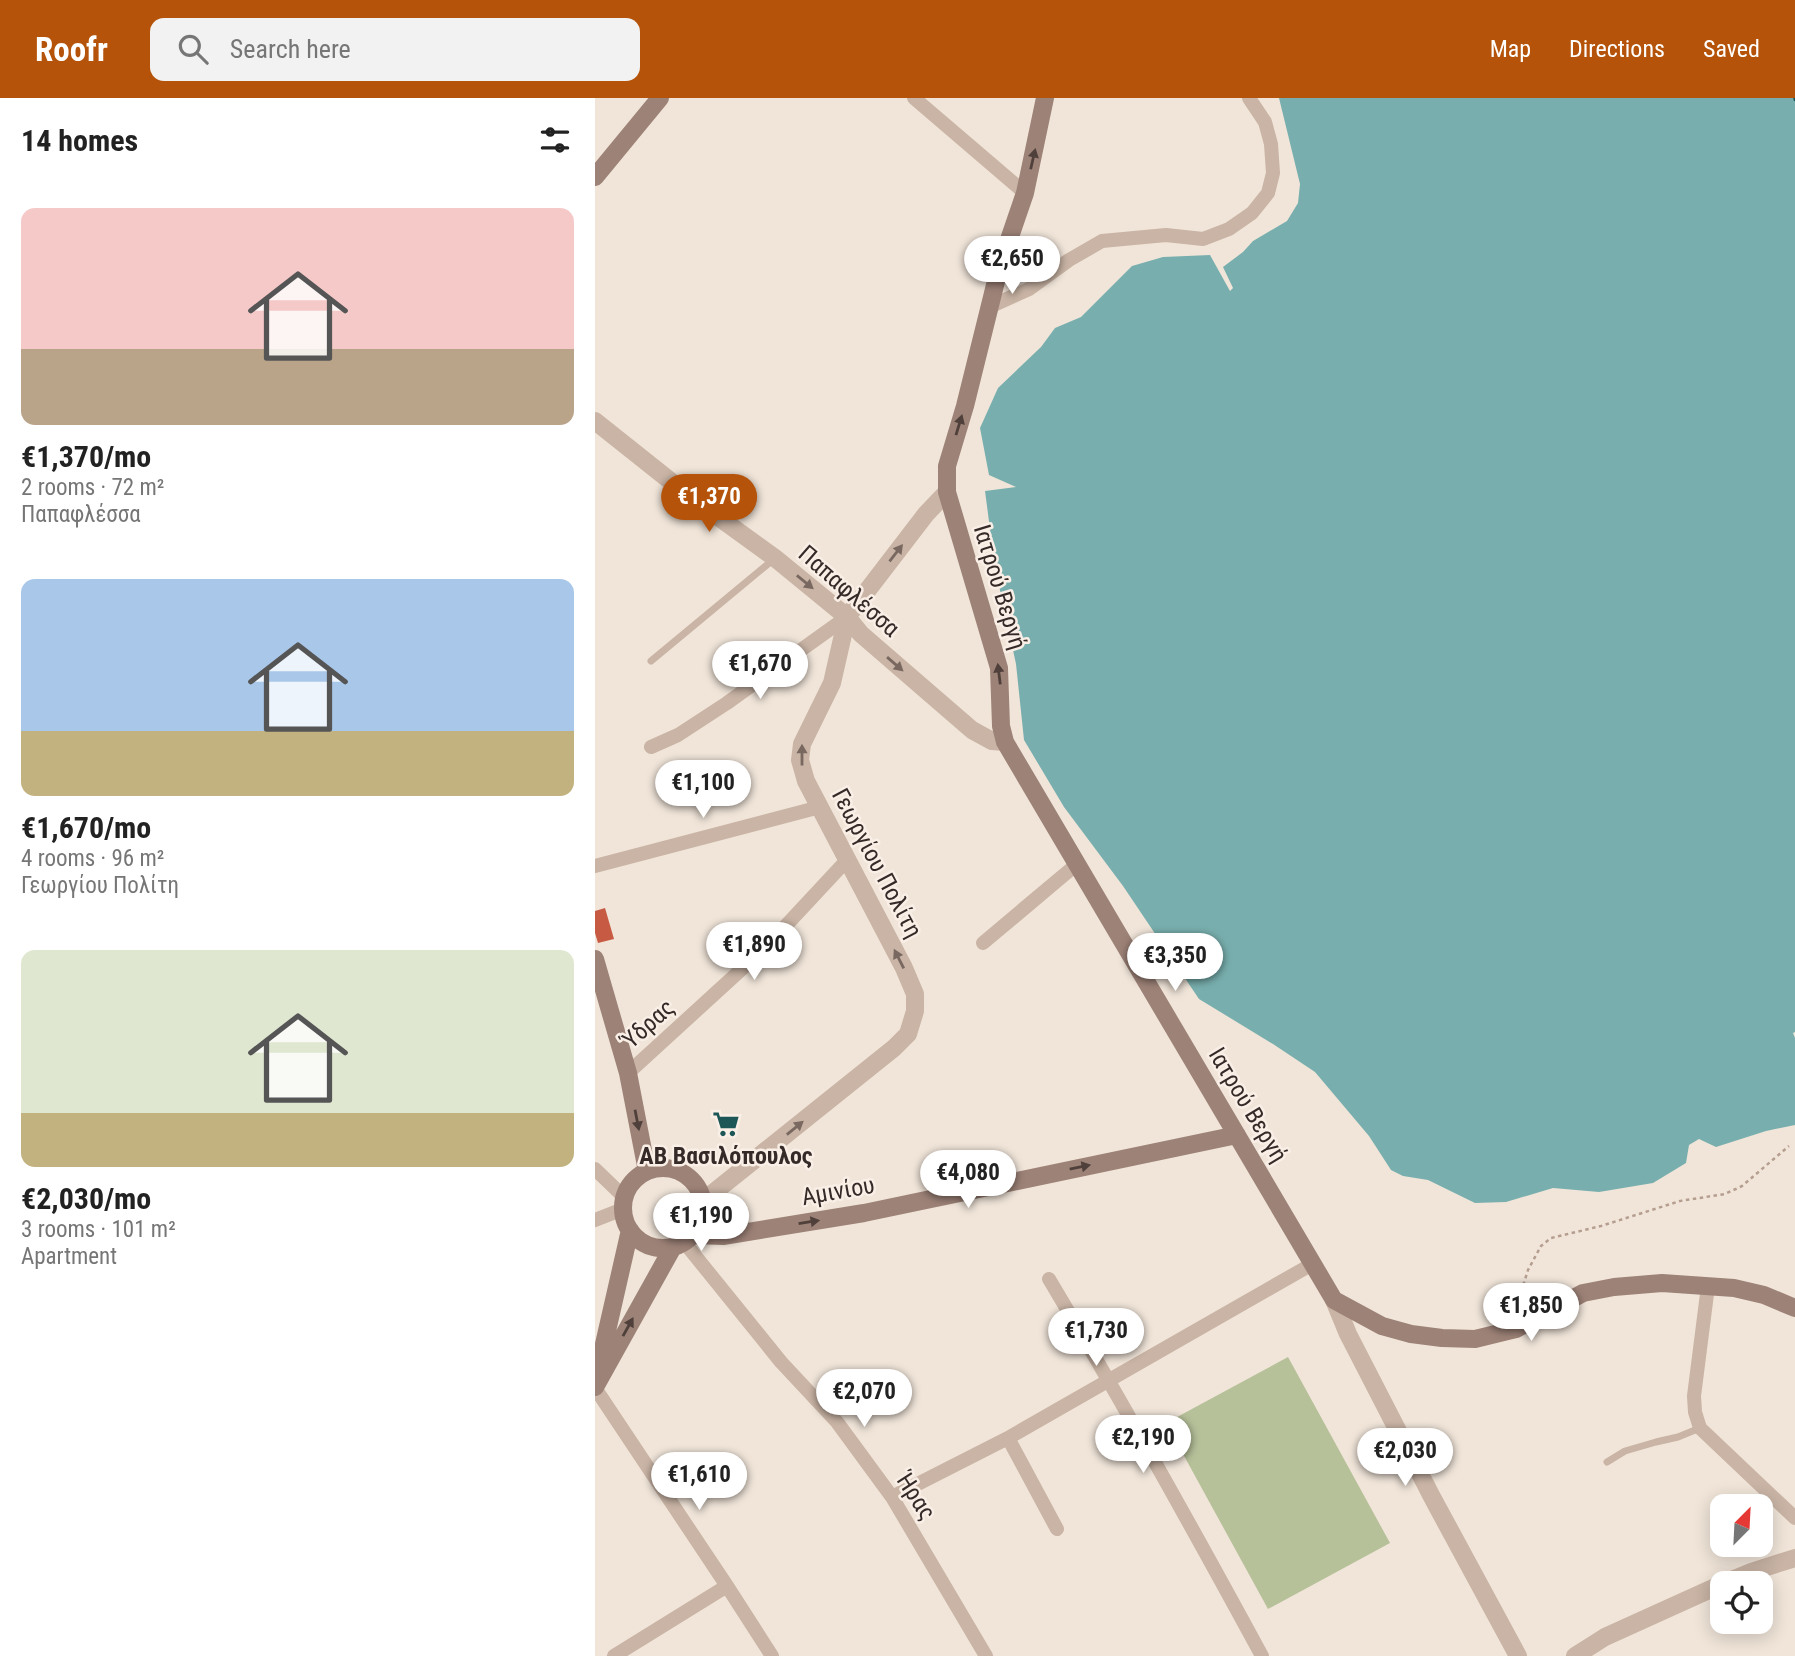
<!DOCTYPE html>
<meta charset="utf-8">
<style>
:root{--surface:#fff;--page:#f2f2f2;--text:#222;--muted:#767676;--accent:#b45309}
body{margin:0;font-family:"Roboto Condensed",sans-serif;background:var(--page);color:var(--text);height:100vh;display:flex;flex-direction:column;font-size:26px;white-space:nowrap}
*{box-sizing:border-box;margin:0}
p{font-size:23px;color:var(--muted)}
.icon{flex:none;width:38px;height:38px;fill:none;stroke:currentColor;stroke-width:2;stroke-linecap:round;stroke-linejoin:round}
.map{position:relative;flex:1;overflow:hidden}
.side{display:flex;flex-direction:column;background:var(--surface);width:595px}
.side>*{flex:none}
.needle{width:46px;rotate:24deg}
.controls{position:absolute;left:1115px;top:1396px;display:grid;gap:14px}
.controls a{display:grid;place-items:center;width:63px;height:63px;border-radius:14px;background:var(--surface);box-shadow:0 4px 18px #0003;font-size:35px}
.price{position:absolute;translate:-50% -60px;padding:0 16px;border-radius:24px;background:#fff;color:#222;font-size:23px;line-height:46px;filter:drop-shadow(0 2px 4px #0008)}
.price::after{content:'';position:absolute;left:50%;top:42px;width:21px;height:16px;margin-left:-10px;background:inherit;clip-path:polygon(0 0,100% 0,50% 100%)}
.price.active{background:var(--accent);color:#fff}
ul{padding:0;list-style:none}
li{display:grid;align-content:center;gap:14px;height:371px;padding:0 21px}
li span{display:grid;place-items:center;height:217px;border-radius:14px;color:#555}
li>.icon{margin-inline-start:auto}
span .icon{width:126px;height:126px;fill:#fffc;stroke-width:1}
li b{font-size:30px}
h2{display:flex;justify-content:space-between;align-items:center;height:84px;padding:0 21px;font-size:30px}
header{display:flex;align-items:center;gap:42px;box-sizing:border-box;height:98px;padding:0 35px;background:var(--accent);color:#fff}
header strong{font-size:33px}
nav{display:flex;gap:38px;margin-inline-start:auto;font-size:24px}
.search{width:490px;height:63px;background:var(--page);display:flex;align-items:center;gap:18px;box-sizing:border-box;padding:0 24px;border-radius:14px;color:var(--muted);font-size:26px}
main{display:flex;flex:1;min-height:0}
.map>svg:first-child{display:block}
</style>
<header>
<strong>Roofr</strong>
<div class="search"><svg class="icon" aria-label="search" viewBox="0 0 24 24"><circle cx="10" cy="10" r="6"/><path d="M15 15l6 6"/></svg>Search here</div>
<nav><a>Map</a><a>Directions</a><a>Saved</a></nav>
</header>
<main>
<section class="side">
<h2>14 homes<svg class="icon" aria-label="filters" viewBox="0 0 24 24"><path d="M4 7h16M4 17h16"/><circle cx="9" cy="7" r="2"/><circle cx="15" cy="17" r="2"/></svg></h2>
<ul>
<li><span style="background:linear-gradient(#f6c9c9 65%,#b9a48a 0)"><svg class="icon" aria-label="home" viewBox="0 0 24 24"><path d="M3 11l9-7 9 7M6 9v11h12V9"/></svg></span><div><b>€1,370/mo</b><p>2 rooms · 72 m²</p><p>Παπαφλέσσα</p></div></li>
<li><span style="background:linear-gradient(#a9c7e8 70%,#c2b280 0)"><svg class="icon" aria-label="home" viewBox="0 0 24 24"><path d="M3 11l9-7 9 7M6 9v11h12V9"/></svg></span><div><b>€1,670/mo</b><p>4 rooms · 96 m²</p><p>Γεωργίου Πολίτη</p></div></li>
<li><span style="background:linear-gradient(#dfe7d0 75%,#c2b280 0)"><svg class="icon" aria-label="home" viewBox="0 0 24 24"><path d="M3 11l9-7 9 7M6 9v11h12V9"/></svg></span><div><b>€2,030/mo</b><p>3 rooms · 101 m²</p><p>Apartment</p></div></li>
</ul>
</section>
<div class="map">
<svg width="1200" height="1558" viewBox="0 0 1200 1558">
<rect width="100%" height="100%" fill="#f1e5d9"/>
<!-- green -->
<path fill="#b6c099" d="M693,1259L795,1445L673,1511L571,1325Z"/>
<!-- water -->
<path fill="#78afae" d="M684,0H1200V934L1198,935L1200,940V1027L1171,1033L1121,1049L1104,1041L1094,1047L1091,1065L1058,1085L1004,1094L958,1090L911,1104L880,1105L833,1082L808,1078L796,1072L774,1038L720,974L678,946L604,901L528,788L469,709L429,642L421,566L400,469L390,393L421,389L394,377L385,330L403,290L446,249L460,230L486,219L537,168L568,159L615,157L635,193L638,190L628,169L648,154L658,143L692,123L703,105L705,86Z"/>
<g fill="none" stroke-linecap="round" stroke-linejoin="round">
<!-- ferry -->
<path stroke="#1c5657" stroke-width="2" stroke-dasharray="9 7" stroke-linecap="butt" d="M1199,0L1200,3"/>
</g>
<!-- building -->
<path fill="#c75a42" d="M10,810L19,841L3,845L0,835V813Z"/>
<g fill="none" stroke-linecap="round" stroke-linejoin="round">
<!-- path -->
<path stroke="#b59e90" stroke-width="2.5" stroke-dasharray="3.5 3.5" stroke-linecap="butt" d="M922,1214V1207L933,1172L946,1148L956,1140L1006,1128L1085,1103L1130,1096L1147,1088L1194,1048"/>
<!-- service -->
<path stroke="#c9b4a5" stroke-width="7" d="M56,563L179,461
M1012,1364L1030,1353L1061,1344L1083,1339L1105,1330"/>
<!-- minor -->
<path stroke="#c9b4a5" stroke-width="14" d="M319,0L430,95
M394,209L434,191L474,162L507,143L571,137L608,141L634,131L657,115L673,95L678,75L676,46L670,24L654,0
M56,649L83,637L132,605L252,519
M0,768L225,709
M388,845L482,766
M33,975L171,849L252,762
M0,1071L29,1099
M0,1122L28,1111
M89,1144L186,1264L242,1324L297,1399L391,1558
M454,1181C528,1305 598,1431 667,1558
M1113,1188L1099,1298L1100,1314L1105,1330L1200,1420
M0,1290L132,1488L177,1558
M413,1340L462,1431
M297,1399L413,1340L719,1165
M19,1558L132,1488"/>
<!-- tertiary -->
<path stroke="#c9b4a5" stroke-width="18" d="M0,323L93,397L180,460L252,519L266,536L377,632L397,643L410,644
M108,1103L299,950L313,936L320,913V896L309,870L211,683L205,662L207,646L237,585L252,519L331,416L352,394
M739,1202L753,1236L837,1399L923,1558
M1127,1486L1156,1474L1200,1460
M980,1558L1010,1539L1127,1486"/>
<!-- secondary -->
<path stroke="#9d8277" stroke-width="18" d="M450,0L430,95L404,171L370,308L352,368V394L404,570L406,628L410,644L739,1202L787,1228L816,1236L847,1240L880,1241L921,1231L988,1195L1019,1189L1067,1185L1139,1190L1169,1197L1200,1210
M0,79L65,0
M0,861L33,975L52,1073
M28 1110a40 40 0 1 1 80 0a40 40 0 1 1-80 0Z
M98,1137L128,1138L269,1115L642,1037
M4,1268L35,1132
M0,1289L78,1149"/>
</g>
<!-- one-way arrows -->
<defs><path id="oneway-solid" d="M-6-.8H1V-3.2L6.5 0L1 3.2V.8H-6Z" transform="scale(1.75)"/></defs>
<g fill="#4f403b">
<use href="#oneway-solid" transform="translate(438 61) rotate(-77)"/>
<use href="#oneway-solid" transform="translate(364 327) rotate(-73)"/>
<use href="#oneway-solid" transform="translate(404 576) rotate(-97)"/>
<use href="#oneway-solid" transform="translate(42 1022) rotate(79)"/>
<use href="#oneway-solid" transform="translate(485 1069) rotate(-11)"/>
<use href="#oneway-solid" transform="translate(214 1124) rotate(-9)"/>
<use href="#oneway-solid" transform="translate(33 1229) rotate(-61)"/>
</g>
<g fill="#786860">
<use href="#oneway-solid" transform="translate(301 455) rotate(-52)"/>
<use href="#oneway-solid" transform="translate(210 484) rotate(39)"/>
<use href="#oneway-solid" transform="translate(300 566) rotate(41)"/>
<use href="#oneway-solid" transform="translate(207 657) rotate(-90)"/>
<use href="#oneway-solid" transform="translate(304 861) rotate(-117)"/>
<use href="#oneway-solid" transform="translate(200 1030) rotate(-39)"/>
</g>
<!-- icons -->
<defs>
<g id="supermarket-bare" transform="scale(2.1)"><path d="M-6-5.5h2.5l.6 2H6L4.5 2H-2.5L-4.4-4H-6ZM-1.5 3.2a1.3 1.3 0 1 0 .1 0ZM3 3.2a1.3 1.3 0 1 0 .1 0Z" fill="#1c5657" stroke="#f9efe6" stroke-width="2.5" paint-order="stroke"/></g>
</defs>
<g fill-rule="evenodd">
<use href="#supermarket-bare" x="131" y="1026"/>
</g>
<g text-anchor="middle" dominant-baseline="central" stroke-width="5" stroke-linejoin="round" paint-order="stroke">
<!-- street labels -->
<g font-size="24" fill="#352a27" stroke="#f9efe6">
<text transform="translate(405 489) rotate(73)">Ιατρού Βεργή</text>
<text transform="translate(254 493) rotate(41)">Παπαφλέσσα</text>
<text transform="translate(282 765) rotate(62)">Γεωργίου Πολίτη</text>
<text transform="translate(53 926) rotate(-42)">Ύδρας</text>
<text transform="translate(653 1007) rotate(59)">Ιατρού Βεργή</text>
<text transform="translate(243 1093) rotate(-10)">Αμινίου</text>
<text transform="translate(321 1398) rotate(57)">Ήρας</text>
</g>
<!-- poi labels -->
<g font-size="24" font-weight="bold" fill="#352a27" stroke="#f9efe6">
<text x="131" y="1058">ΑΒ Βασιλόπουλος</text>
</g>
</g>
</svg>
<div class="controls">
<a><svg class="needle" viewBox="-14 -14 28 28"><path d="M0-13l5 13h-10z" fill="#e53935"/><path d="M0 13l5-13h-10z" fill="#767676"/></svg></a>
<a><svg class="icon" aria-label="locate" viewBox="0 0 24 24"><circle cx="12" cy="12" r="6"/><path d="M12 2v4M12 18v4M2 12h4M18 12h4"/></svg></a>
</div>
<b class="price" style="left:417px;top:198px">€2,650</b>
<b class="price active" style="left:114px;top:436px">€1,370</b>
<b class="price" style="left:165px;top:603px">€1,670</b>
<b class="price" style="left:108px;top:722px">€1,100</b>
<b class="price" style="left:159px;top:884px">€1,890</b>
<b class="price" style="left:580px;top:895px">€3,350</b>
<b class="price" style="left:373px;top:1112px">€4,080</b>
<b class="price" style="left:106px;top:1155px">€1,190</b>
<b class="price" style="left:936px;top:1245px">€1,850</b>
<b class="price" style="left:501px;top:1270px">€1,730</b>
<b class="price" style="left:269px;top:1331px">€2,070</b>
<b class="price" style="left:548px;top:1377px">€2,190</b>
<b class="price" style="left:810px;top:1390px">€2,030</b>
<b class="price" style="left:104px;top:1414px">€1,610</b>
</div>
</main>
